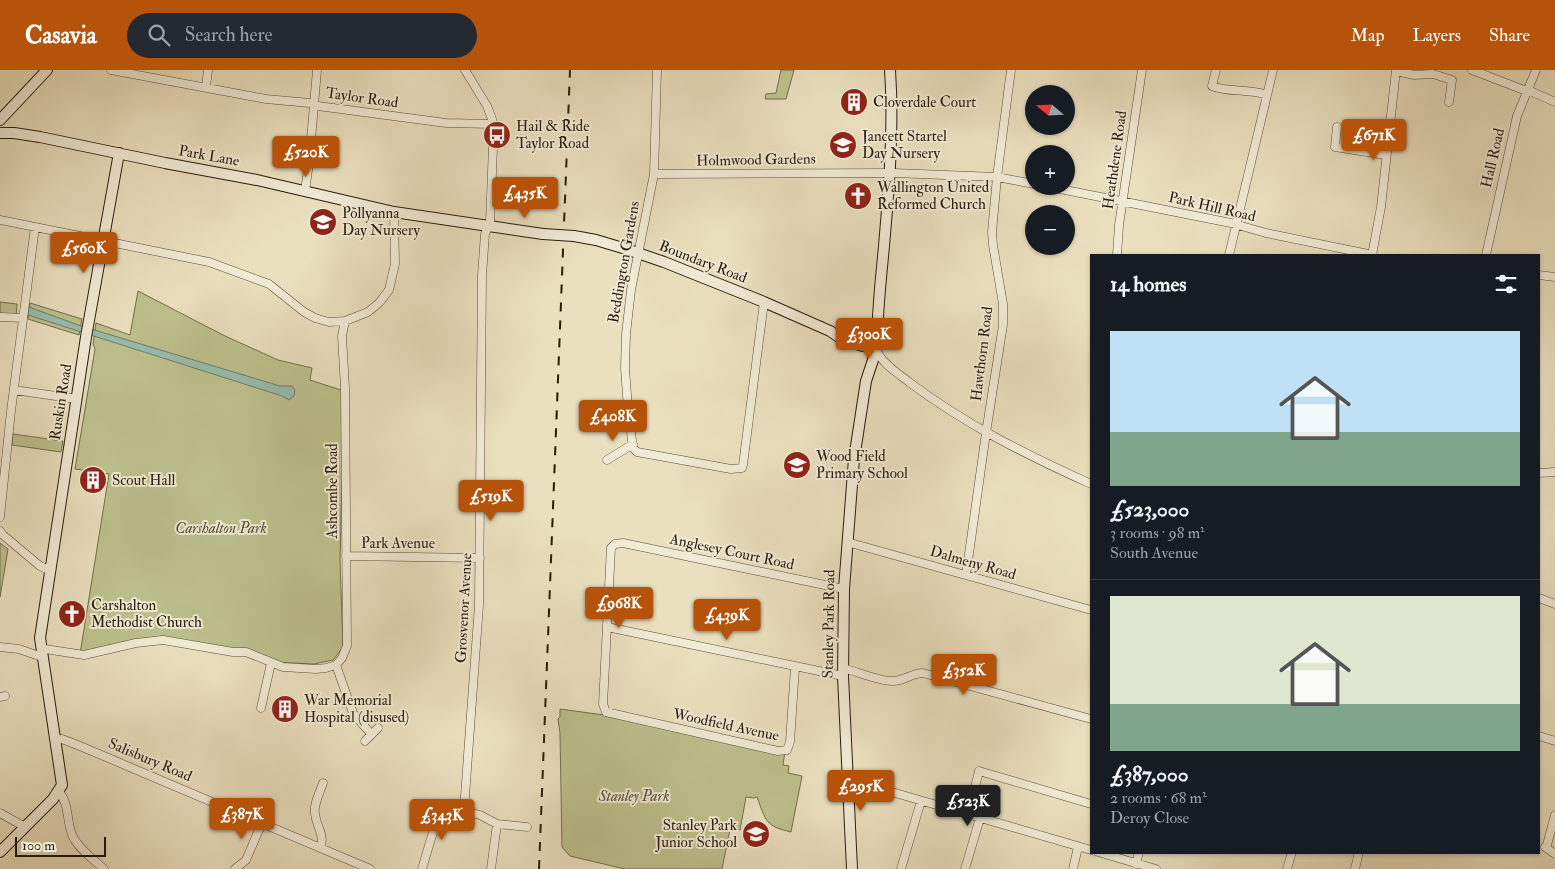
<!DOCTYPE html>
<meta charset="utf-8">
<style>
:root{--surface:#171b24;--page:#242831;--text:#f1f3f6;--muted:#9ea1a6;--line:#363941;--accent:#b45309}
body{margin:0;font-family:"IM FELL Double Pica",serif;background:var(--page);color:var(--text);height:100vh;display:flex;flex-direction:column;font-size:19px;white-space:nowrap}
*{box-sizing:border-box;margin:0}
p{font-size:16px;color:var(--muted)}
.icon{flex:none;width:28px;height:28px;fill:none;stroke:currentColor;stroke-width:2;stroke-linecap:round;stroke-linejoin:round}
.map{position:relative;flex:1;overflow:hidden}
.drawer{position:absolute;left:1090px;top:184px;width:450px;height:600px;display:flex;flex-direction:column;background:var(--surface);border-radius:0px;box-shadow:0 1px 4px #0004}
.drawer>*{flex:none}
.needle{width:32px;rotate:289deg}
.buttons{position:absolute;left:1025px;top:15px;display:grid;gap:10px}
.buttons a{display:grid;place-items:center;width:50px;height:50px;border-radius:50%;background:var(--surface);box-shadow:0 1px 4px #0004;font-size:25px}
.scale{position:absolute;left:15px;bottom:12px;width:91px;box-sizing:border-box;padding-left:5px;border:2px solid #291c0c;border-top:0;font-size:14px;line-height:18px;white-space:nowrap;color:#291c0c;-webkit-text-stroke:4px #f1ead5;paint-order:stroke}
.price{position:absolute;translate:-50% -42px;padding:0 11px;border-radius:5px;background:var(--accent);color:#fff;font-size:16px;line-height:32px;filter:drop-shadow(0 1px 2px #0008)}
.price::after{content:'';position:absolute;left:50%;top:30px;width:15px;height:11px;margin-left:-8px;background:inherit;clip-path:polygon(0 0,100% 0,50% 100%)}
.price.selected{background:#222;color:#fff}
ul{padding:0;list-style:none}
li{display:grid;align-content:center;gap:10px;height:265px;padding:0 20px}
li+li{border-top:1px solid var(--line)}
li span{display:grid;place-items:center;height:155px;border-radius:0px;color:#555}
li>.icon{margin-inline-start:auto}
span .icon{width:90px;height:90px;fill:#fffc;stroke-width:1}
li b{font-size:21px}
h2{display:flex;justify-content:space-between;align-items:center;height:60px;padding:0 20px;font-size:21px}
header{display:flex;align-items:center;gap:30px;box-sizing:border-box;height:70px;padding:0 25px;background:var(--accent);color:#fff}
header strong{font-size:24px}
nav{display:flex;gap:28px;margin-inline-start:auto;font-size:18px}
.search{width:350px;height:45px;background:var(--page);display:flex;align-items:center;gap:12px;box-sizing:border-box;padding:0 18px;border-radius:28px;color:var(--muted);font-size:19px}
.map>svg:first-child{display:block}
</style>
<header>
<strong>Casavia</strong>
<div class="search"><svg class="icon" aria-label="search" viewBox="0 0 24 24"><circle cx="10" cy="10" r="6"/><path d="M15 15l6 6"/></svg>Search here</div>
<nav><a>Map</a><a>Layers</a><a>Share</a></nav>
</header>
<div class="map">
<svg width="1555" height="799" viewBox="0 0 1555 799">
<rect width="100%" height="100%" fill="#eadfbe"/>
<filter id="stains"><feTurbulence type="fractalNoise" baseFrequency=".004" numOctaves="4"/><feColorMatrix values="0 0 0 0 .2 0 0 0 0 .09 0 0 0 0 .02 0 0 0 .5 -.17"/></filter>
<radialGradient id="worn" r=".72"><stop offset=".6" stop-color="#630" stop-opacity="0"/><stop offset="1" stop-color="#630" stop-opacity=".3"/></radialGradient>
<!-- green -->
<path fill="#bdc08d" stroke="#736e4c" d="M781,0H794L786,29H765L766,24L776,23Z
M138,221L225,266L278,290L312,298L310,310L344,321L340,491L343,577L333,590L314,594L272,592L254,583L173,570L80,584L109,404L75,399L95,279L93,274L96,253L130,265Z
M0,232L17,234L16,247H0Z
M30,233L82,249L79,265L28,249Z
M13,364L63,371L61,382L12,375Z
M0,473L8,479L0,527Z
M560,639L604,645L785,681L783,695L789,696L788,703L802,706L791,762C765,756 766,751 757,727L754,728L746,727L740,760L730,759L722,799H625L570,786L562,777L560,663L558,649L560,647Z"/>
<!-- water -->
<path fill="#98bdad" stroke="#6c7d6d" d="M29,237L81,256L280,316H292L295,320L294,326L289,330L282,326L28,245Z"/>
<g fill="none" stroke-linecap="round" stroke-linejoin="round">
<!-- street casing -->
<g stroke="#594d38" stroke-width="9">
<path id="street" d="M111,0L266,29L310,33L318,36L446,53L493,54
M657,0L654,104L631,220L626,264L625,298L628,339L633,378L637,382L731,399L742,398L743,395L764,232
M1216,0L1212,16C1229,23 1248,18 1267,25
M1472,0L1524,20H1528L1555,32
M1396,1L1414,5L1433,4L1452,10L1449,32
M206,17L208,0
M1337,57L1335,77L1386,85
M654,104L894,103L997,107L1034,114
M1045,116L1231,153L1266,163L1373,185
M305,121L309,93L317,0
M0,150L209,192L269,214L304,242L315,248L329,252L345,251L368,242L379,233L389,220L395,194L394,142
M1117,185L1119,155L1142,0
M1229,185L1273,0
M1372,185L1381,137L1396,0
M1486,185L1517,46L1536,0
M1539,205L1555,207
M0,247L23,248
M876,277C878,291 899,304 909,312C966,355 1027,385 1091,414
M14,320L77,329
M607,390L633,374
M1539,403L1555,402
M0,447L11,341L35,157
M0,461L3,465L40,496L51,501
M847,472L1091,540
M346,486L480,488
M966,505L986,363L1003,255V234L993,175L992,162L997,107L1011,0
M1539,528L1555,534
M607,557L843,606
M0,577L19,579L42,587
M41,579H45L84,585L136,573L163,570L233,582H246L283,597L316,599L326,598L336,595L342,588L347,576L345,318L342,266L345,251
M336,595L353,643L371,664
M795,597L790,672L787,680L778,681L606,642L603,634L611,478L615,474L623,473L844,519
M843,598C855,601 881,612 893,611C904,611 912,603 923,603L1091,649
M0,627L5,626
M261,638L271,593
M1539,666L1555,671
M56,670L62,669L80,676L370,799
M365,671L378,658
M848,712L868,715L1091,780
M59,722C70,734 66,753 73,767C80,780 94,790 104,799
M464,740L479,535L482,205L485,164L490,152L493,77L492,49L487,36L465,0
M0,743L25,757
M968,745L979,701L1091,734
M1545,777L1547,775L1555,745
M1545,777L1555,784
M321,778C324,761 317,759 315,744C313,735 320,722 323,713
M1098,782L1156,799
M1136,794L1139,782
M235,799L246,790L262,753
M422,799L441,735L480,745L497,754L527,757
M491,799L497,754
M901,799L921,731
M965,799L980,748
M1073,799L1078,777
M1287,799L1292,782
M1355,799L1359,782"/>
</g>
<!-- secondary casing -->
<g stroke="#291c0c" stroke-width="12">
<path id="secondary" d="M0,50L47,0
M0,63H14L40,67L165,93L257,110L394,142L543,164
M574,166L596,170L626,179L664,192L764,232L830,261L842,269L863,276
M847,265C856,269 860,268 869,265
M873,280L877,275C877,242 881,209 884,176C889,118 894,58 890,0
M0,782L53,729L62,715L40,568L86,267L119,83
M852,799L843,606L844,519L854,389L866,311L873,290V280"/>
</g>
<!-- street -->
<use href="#street" stroke="#f1ead5" stroke-width="8"/>
<!-- secondary -->
<use href="#secondary" stroke="#f1ead5" stroke-width="10"/>
<!-- rail -->
<path stroke="#291c0c" stroke-width="2" stroke-dasharray="9 9" stroke-linecap="butt" d="M539,799L570,0"/>
<!-- secondary-bridge casing -->
<g stroke="#291c0c" stroke-width="12" stroke-linecap="butt">
<path id="secondary-bridge" d="M543,164L574,166"/>
</g>
<!-- secondary-bridge -->
<use href="#secondary-bridge" stroke="#f1ead5" stroke-width="10"/>
</g>
<!-- icons -->
<defs>
<g id="building-disc" transform="scale(1.4375)"><circle r="9.5" fill="#8f2418" stroke="#f1ead5"/><path d="M-4-6H4V6H1V3H-1V6H-4ZM-2.5-4.3h1.7v1.8h-1.7ZM.8-4.3h1.7v1.8H.8ZM-2.5-1h1.7V.8h-1.7ZM.8-1h1.7V.8H.8Z" fill="#fff"/></g>
<g id="bus-disc" transform="scale(1.4375)"><circle r="9.5" fill="#8f2418" stroke="#f1ead5"/><path d="M-5-6H5V4H4V6H2V4H-2V6H-4V4H-5ZM-3.5-4V0h7V-4ZM-3.5 1.2v1.5H-2V1.2ZM2 1.2v1.5H3.5V1.2Z" fill="#fff"/></g>
<g id="school-disc" transform="scale(1.4375)"><circle r="9.5" fill="#8f2418" stroke="#f1ead5"/><path d="M0-5L7-2L0 1L-7-2ZM-4 1L0 2.5L4 1V4Q0 6-4 4Z" fill="#fff"/></g>
<g id="church-disc" transform="scale(1.4375)"><circle r="9.5" fill="#8f2418" stroke="#f1ead5"/><path d="M-1.2-6h2.4v3.5h3.3v2.4h-3.3V6h-2.4V-.1h-3.3v-2.4h3.3Z" fill="#fff"/></g>
</defs>
<g fill-rule="evenodd">
<use href="#building-disc" x="854" y="32"/>
<use href="#bus-disc" x="497" y="65"/>
<use href="#school-disc" x="843" y="75"/>
<use href="#church-disc" x="858" y="126"/>
<use href="#school-disc" x="323" y="152"/>
<use href="#school-disc" x="797" y="395"/>
<use href="#building-disc" x="93" y="410"/>
<use href="#church-disc" x="72" y="544"/>
<use href="#building-disc" x="285" y="639"/>
<use href="#school-disc" x="756" y="764"/>
</g>
<g text-anchor="middle" dominant-baseline="central" stroke-width="4" stroke-linejoin="round" paint-order="stroke">
<!-- street labels -->
<g font-size="15" fill="#291c0c" stroke="#f1ead5">
<text transform="translate(362 28) rotate(8)">Taylor Road</text>
<text transform="translate(209 86) rotate(10)">Park Lane</text>
<text transform="translate(1493 88) rotate(-77)">Hall Road</text>
<text transform="translate(756 90) rotate(-1)">Holmwood Gardens</text>
<text transform="translate(1115 90) rotate(-82)">Heathdene Road</text>
<text transform="translate(1212 137) rotate(13)">Park Hill Road</text>
<text transform="translate(624 192) rotate(-80)">Beddington Gardens</text>
<text transform="translate(703 192) rotate(21)">Boundary Road</text>
<text transform="translate(982 284) rotate(-83)">Hawthorn Road</text>
<text transform="translate(61 332) rotate(-81)">Ruskin Road</text>
<text transform="translate(332 421) rotate(-90)">Ashcombe Road</text>
<text x="398" y="473">Park Avenue</text>
<text transform="translate(732 482) rotate(12)">Anglesey Court Road</text>
<text transform="translate(973 493) rotate(16)">Dalmeny Road</text>
<text transform="translate(464 538) rotate(-87)">Grosvenor Avenue</text>
<text transform="translate(829 554) rotate(-89)">Stanley Park Road</text>
<text transform="translate(726 655) rotate(12)">Woodfield Avenue</text>
<text transform="translate(150 690) rotate(23)">Salisbury Road</text>
</g>
<!-- poi labels -->
<g font-size="15" fill="#291c0c" stroke="#f1ead5" text-anchor="start">
<text x="873" y="32">Cloverdale Court</text>
<text x="516" y="56">Hail &amp; Ride<tspan x="516" dy="17">Taylor Road</tspan></text>
<text x="862" y="66">Jancett Startel<tspan x="862" dy="17">Day Nursery</tspan></text>
<text x="877" y="117">Wallington United<tspan x="877" dy="17">Reformed Church</tspan></text>
<text x="342" y="143">Pollyanna<tspan x="342" dy="17">Day Nursery</tspan></text>
<text x="816" y="386">Wood Field<tspan x="816" dy="17">Primary School</tspan></text>
<text x="112" y="410">Scout Hall</text>
<text x="91" y="535">Carshalton<tspan x="91" dy="17">Methodist Church</tspan></text>
<text x="304" y="630">War Memorial<tspan x="304" dy="17">Hospital (disused)</tspan></text>
<text x="737" y="755" text-anchor="end">Stanley Park<tspan x="737" dy="17">Junior School</tspan></text>
</g>
<!-- park labels -->
<g font-size="15" font-style="italic" fill="#554d33" stroke="#f1ead5">
<text x="221" y="458">Carshalton Park</text>
<text x="634" y="726">Stanley Park</text>
</g>
</g>
<rect width="100%" height="100%" filter="url(#stains)"/>
<rect width="100%" height="100%" fill="url(#worn)"/>
</svg>
<div class="buttons">
<a><svg class="needle" viewBox="-14 -14 28 28"><path d="M0-13l5 13h-10z" fill="#e53935"/><path d="M0 13l5-13h-10z" fill="#9ea1a6"/></svg></a>
<a>+</a>
<a>−</a>
</div>
<div class="scale">100 m</div>
<b class="price" style="left:1374px;top:91px">£671K</b>
<b class="price" style="left:306px;top:108px">£520K</b>
<b class="price" style="left:525px;top:149px">£435K</b>
<b class="price" style="left:84px;top:204px">£560K</b>
<b class="price" style="left:869px;top:290px">£300K</b>
<b class="price" style="left:613px;top:372px">£408K</b>
<b class="price" style="left:491px;top:452px">£519K</b>
<b class="price" style="left:619px;top:559px">£968K</b>
<b class="price" style="left:727px;top:571px">£439K</b>
<b class="price" style="left:964px;top:626px">£352K</b>
<b class="price" style="left:861px;top:742px">£295K</b>
<b class="price selected" style="left:968px;top:757px">£523K</b>
<b class="price" style="left:242px;top:770px">£387K</b>
<b class="price" style="left:442px;top:771px">£343K</b>
<section class="drawer">
<h2>14 homes<svg class="icon" aria-label="filters" viewBox="0 0 24 24"><path d="M4 7h16M4 17h16"/><circle cx="9" cy="7" r="2"/><circle cx="15" cy="17" r="2"/></svg></h2>
<ul>
<li><span style="background:linear-gradient(#bfe0f5 65%,#7fa58c 0)"><svg class="icon" aria-label="home" viewBox="0 0 24 24"><path d="M3 11l9-7 9 7M6 9v11h12V9"/></svg></span><div><b>£523,000</b><p>3 rooms · 98 m²</p><p>South Avenue</p></div></li>
<li><span style="background:linear-gradient(#dfe7d0 70%,#7fa58c 0)"><svg class="icon" aria-label="home" viewBox="0 0 24 24"><path d="M3 11l9-7 9 7M6 9v11h12V9"/></svg></span><div><b>£387,000</b><p>2 rooms · 68 m²</p><p>Deroy Close</p></div></li>
</ul>
</section>
</div>
